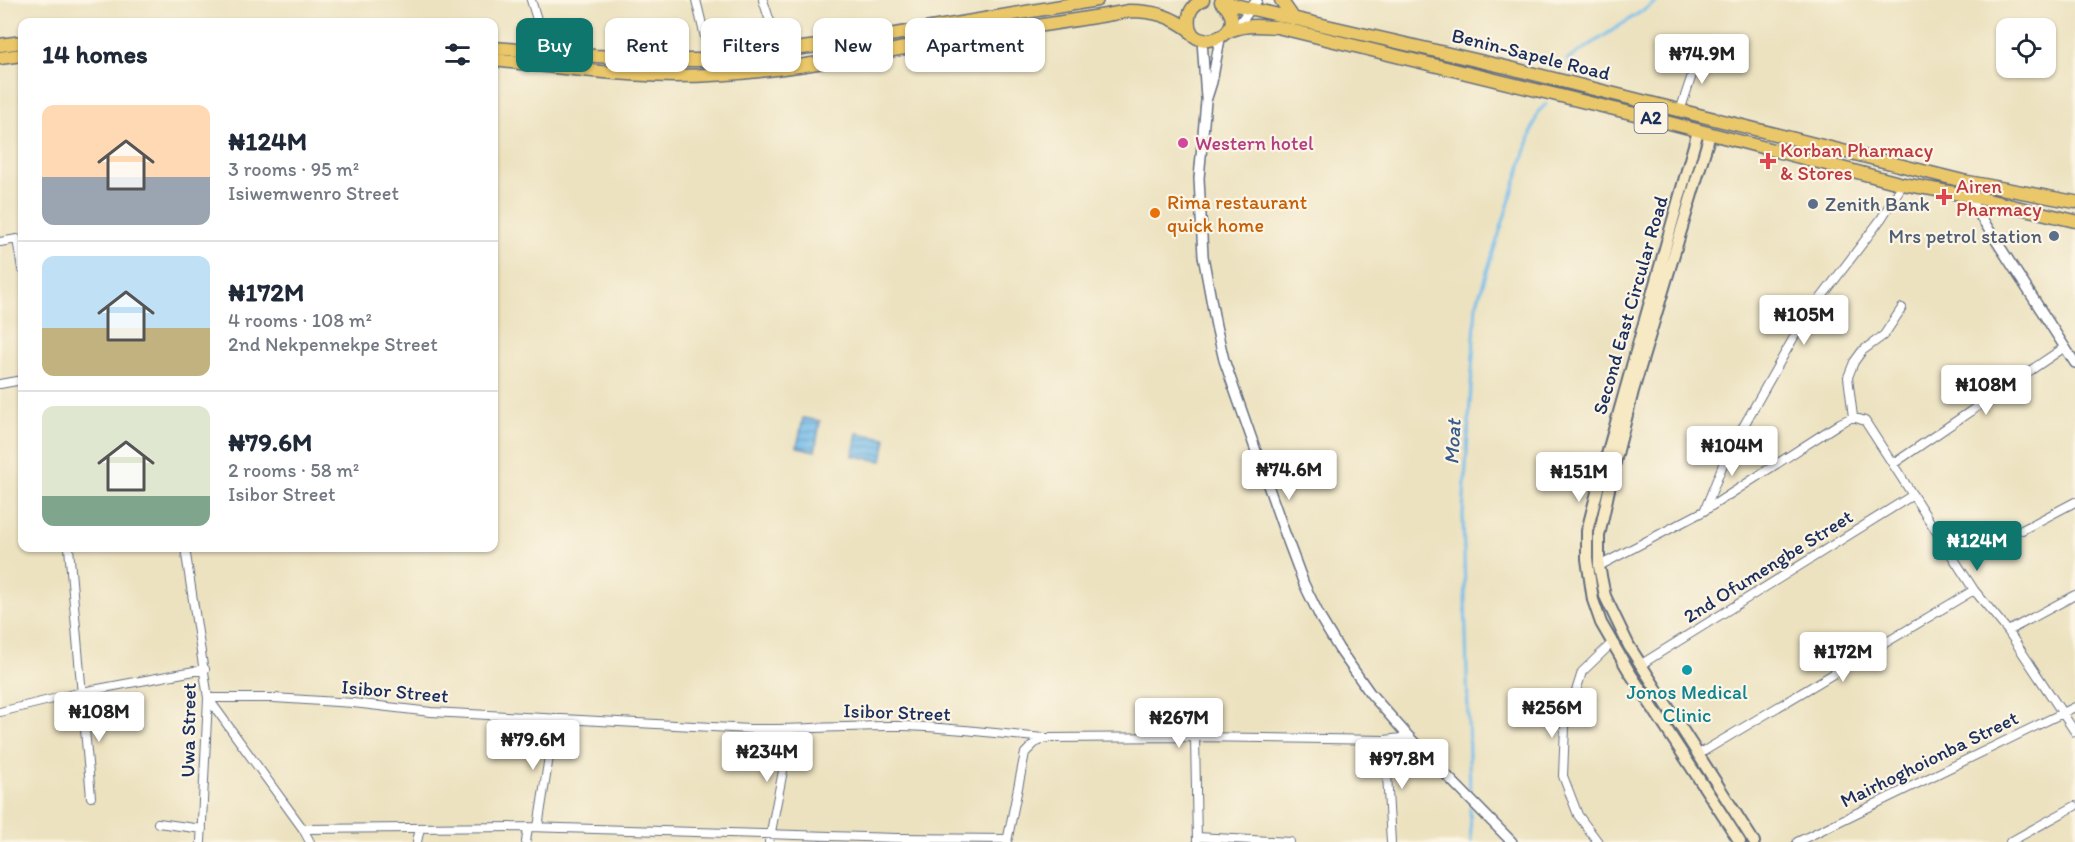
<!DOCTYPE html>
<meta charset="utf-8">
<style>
:root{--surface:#fff;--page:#f2f2f3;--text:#1f2937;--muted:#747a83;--line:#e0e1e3;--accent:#0f766e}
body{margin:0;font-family:Itim,sans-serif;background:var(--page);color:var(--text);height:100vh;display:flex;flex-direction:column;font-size:22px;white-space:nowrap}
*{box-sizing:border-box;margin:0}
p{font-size:20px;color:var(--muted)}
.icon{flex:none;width:33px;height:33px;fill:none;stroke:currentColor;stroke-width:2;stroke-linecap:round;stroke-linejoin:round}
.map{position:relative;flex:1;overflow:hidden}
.drawer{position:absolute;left:18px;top:18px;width:480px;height:534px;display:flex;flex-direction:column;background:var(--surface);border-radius:12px;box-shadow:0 2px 4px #0004}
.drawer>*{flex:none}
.banner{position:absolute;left:516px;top:18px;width:570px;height:54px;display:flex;gap:12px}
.tools{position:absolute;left:1996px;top:18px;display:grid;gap:12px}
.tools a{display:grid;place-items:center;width:60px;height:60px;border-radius:12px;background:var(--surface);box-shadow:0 2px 4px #0004;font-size:30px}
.price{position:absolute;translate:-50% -51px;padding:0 14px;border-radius:6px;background:#fff;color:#222;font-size:20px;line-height:39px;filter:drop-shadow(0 2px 3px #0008)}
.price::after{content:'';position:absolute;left:50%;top:36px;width:18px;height:14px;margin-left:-9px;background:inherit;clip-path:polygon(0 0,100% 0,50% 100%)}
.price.current{background:var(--accent);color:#fff}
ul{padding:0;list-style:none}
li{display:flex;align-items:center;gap:18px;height:150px;padding:0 24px}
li+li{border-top:2px solid var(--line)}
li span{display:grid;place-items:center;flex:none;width:168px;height:120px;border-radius:12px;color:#555}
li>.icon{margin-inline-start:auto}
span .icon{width:72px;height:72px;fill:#fffc;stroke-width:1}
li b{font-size:26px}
h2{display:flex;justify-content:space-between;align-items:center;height:72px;padding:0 24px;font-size:26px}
.tag{padding:0 21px;border-radius:12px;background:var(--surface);box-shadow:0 2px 4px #0004;font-size:21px;line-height:54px}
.tag.current{background:var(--accent);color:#fff}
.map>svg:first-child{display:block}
</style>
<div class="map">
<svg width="2075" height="842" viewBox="0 0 2075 842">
<defs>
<pattern id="water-rules" width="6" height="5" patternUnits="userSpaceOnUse" patternTransform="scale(1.5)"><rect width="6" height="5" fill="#72bceb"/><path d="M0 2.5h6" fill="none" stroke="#5d99c2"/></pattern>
</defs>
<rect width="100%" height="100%" fill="#fcf5e5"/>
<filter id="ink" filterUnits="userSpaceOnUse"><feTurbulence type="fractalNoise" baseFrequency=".0167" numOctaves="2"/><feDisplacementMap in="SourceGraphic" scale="12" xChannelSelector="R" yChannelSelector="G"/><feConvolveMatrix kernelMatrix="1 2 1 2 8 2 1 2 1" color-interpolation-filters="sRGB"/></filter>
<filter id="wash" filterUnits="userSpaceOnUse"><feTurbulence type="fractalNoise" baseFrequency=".008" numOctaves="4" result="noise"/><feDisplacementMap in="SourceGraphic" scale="24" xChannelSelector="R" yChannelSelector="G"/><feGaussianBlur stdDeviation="1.35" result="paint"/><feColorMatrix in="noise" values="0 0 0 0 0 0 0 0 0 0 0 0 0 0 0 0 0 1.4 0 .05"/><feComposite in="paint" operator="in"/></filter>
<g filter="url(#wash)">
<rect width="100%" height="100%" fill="#ece2c0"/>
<!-- water -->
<path fill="url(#water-rules)" stroke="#4676a4" stroke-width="1.5" d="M803,418L820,421L815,451L797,447Z
M857,433L886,438L882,461L853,456Z"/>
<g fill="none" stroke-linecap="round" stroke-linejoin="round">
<!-- stream -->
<path stroke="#72bceb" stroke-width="3" d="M1567,60L1659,0
M1470,795L1463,515L1476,306L1538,112L1546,104
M1470,808L1471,842"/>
</g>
</g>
<g filter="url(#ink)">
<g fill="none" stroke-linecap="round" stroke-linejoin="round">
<!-- minor casing -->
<g stroke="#646e80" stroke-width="10">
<path id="minor" d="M531,0L547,52
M696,0L714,74
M763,0L780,52L782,67
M1680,111L1700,51
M0,242L17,239L22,269
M0,384L22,380
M1853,417L1848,377L1854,362L1862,351L1884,335L1902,308
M1893,464L2065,347
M1705,509L1726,457L1802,323L1881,219L1903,184
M2022,530L2075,502
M69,548L91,797
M185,548L208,698L201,842
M1599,566L1704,511L1840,423L1853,417L1865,421L1974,590L2008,631L2075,732
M2008,631L2075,595
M1640,665L1913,495
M208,698H274L353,703L431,712L750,729C801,730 852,725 903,726C950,727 998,734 1046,738
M208,698L303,829L310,842
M0,712L82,692L205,669
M1195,737L1197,842
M1385,740L1391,842
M1699,754L1974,590
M158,823L202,829
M538,827L555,718
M303,829L528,827L896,838L1007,839
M1197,837L1290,842
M417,842L420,828
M526,842L528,827
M769,842L791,730
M1007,842L1025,753L1035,743L1046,738L1195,737L1385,740L1409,737
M1598,842L1578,815L1563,776L1565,726L1582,672L1612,643
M1797,842L2075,707
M2010,842L2075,806"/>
</g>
<!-- tertiary casing -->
<g stroke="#646e80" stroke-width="12">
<path id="tertiary" d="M1237,27L1257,0
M1220,39L1212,82L1206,101L1199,178L1203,256L1216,326L1224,360L1283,528L1304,584L1321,619L1339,649L1370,693L1409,737L1512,842
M1202,40L1206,98
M1966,194L2075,363"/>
</g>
<!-- secondary casing -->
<g stroke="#646e80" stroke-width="14">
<path id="secondary" d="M1698,131L1603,469L1587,531V559L1593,600L1601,623L1630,673L1740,842
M1710,134L1633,391L1614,466L1599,536V566L1605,596L1629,646L1754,842"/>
</g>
<!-- trunk casing -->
<g stroke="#646e80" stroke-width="15">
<path id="trunk" d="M1203,0C1196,3 1190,9 1189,17C1183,61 1259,34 1221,2
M1281,0L1294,19
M1222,2L1506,67L1963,181L2075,202
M1227,32C1244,24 1258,26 1277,27L1643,116L1903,184L1966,195L2075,221
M0,45L22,42
M494,48L595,56L672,60H710L848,42L1097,0
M0,58L22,55
M494,60C553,67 614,75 675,76C766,76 856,56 945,41C1006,30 1068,22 1129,11C1155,11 1171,16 1191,31"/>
</g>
<!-- minor -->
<use href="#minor" stroke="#fff" stroke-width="8"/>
<!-- tertiary -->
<use href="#tertiary" stroke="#fff" stroke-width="9"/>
<!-- secondary -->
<use href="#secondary" stroke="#f7e9c3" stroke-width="10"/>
<!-- trunk -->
<use href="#trunk" stroke="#eac769" stroke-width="12"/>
</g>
</g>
<!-- markers -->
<circle fill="#d1479c" stroke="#fcf5e5" stroke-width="2" cx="1183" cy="143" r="6"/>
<g fill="#e0444e" stroke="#fcf5e5" stroke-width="2">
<path d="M1765 152h6v6h6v6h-6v6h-6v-6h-6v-6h6z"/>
<path d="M1941 188h6v6h6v6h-6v6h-6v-6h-6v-6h6z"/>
</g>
<g fill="#5c6f8a" stroke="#fcf5e5" stroke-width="2">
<circle cx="1813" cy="204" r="6"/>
<circle cx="2054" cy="236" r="6"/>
</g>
<circle fill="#e8710a" stroke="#fcf5e5" stroke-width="2" cx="1155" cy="213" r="6"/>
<circle fill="#0f9aa8" stroke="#fcf5e5" stroke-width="2" cx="1687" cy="670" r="6"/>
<g text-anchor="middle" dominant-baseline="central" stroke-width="4.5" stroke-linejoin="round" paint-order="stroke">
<!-- shield labels -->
<rect fill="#fcf5e5" stroke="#5e6a86" stroke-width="1.5" x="1634.5" y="103" width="33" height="30" rx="4.5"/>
<g font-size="18" font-weight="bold" fill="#1b2f5e">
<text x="1651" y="118">A2</text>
</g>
<!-- street labels -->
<g font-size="20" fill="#1b2f5e" stroke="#fcf5e5">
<text transform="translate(1531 54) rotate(14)">Benin-Sapele Road</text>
<text transform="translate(1630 305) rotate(-74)">Second East Circular Road</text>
<text transform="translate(1768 566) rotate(-32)">2nd Ofumengbe Street</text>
<text transform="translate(395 691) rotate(5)">Isibor Street</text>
<text transform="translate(897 712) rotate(2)">Isibor Street</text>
<text transform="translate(188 730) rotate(-89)">Uwa Street</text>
<text transform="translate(1929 759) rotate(-26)">Mairhoghoionba Street</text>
</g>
<!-- hotel labels -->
<g font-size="20" fill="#b23c85" stroke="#fcf5e5" text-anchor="start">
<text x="1195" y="143">Western hotel</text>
</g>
<!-- health labels -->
<g font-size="20" fill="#be3a42" stroke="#fcf5e5" text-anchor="start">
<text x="1780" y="150">Korban Pharmacy<tspan x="1780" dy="23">&amp; Stores</tspan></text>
<text x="1956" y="186">Airen<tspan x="1956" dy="23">Pharmacy</tspan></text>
</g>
<!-- food labels -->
<g font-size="20" fill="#c56008" stroke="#fcf5e5" text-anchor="start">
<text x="1167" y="202">Rima restaurant<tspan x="1167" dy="23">quick home</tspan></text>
</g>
<!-- service labels -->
<g font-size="20" fill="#4e5e75" stroke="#fcf5e5" text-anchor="start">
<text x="1825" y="204">Zenith Bank</text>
<text x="2042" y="236" text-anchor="end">Mrs petrol station</text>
</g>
<!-- culture labels -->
<g font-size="20" fill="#0d838f" stroke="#fcf5e5">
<text x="1687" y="692">Jonos Medical<tspan x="1687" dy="23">Clinic</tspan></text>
</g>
<!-- water labels -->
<g font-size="21" font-style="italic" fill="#355988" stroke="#fcf5e5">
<text transform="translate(1452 442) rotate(-87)">Moat</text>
</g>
</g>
</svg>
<div class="tools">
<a><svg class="icon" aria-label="locate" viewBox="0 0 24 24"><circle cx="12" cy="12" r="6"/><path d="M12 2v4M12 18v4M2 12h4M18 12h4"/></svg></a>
</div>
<b class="price" style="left:1702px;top:85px">₦74.9M</b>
<b class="price" style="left:1804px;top:346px">₦105M</b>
<b class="price" style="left:1986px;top:416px">₦108M</b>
<b class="price" style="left:1732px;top:477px">₦104M</b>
<b class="price" style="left:1289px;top:501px">₦74.6M</b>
<b class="price" style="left:1579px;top:503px">₦151M</b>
<b class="price current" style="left:1977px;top:572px">₦124M</b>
<b class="price" style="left:1843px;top:683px">₦172M</b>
<b class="price" style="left:1552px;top:739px">₦256M</b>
<b class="price" style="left:99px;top:743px">₦108M</b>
<b class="price" style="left:1179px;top:749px">₦267M</b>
<b class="price" style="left:533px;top:771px">₦79.6M</b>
<b class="price" style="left:767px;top:783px">₦234M</b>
<b class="price" style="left:1402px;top:790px">₦97.8M</b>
<div class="banner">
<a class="tag current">Buy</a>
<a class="tag">Rent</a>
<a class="tag">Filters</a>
<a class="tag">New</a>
<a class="tag">Apartment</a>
</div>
<section class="drawer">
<h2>14 homes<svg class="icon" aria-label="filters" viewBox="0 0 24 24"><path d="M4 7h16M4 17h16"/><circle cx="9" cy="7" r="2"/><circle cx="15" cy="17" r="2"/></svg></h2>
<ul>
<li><span style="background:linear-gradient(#ffd9b3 60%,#9aa5b1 0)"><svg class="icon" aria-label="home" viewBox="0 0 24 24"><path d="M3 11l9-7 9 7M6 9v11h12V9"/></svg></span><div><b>₦124M</b><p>3 rooms · 95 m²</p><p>Isiwemwenro Street</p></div></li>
<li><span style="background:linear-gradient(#bfe0f5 60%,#c2b280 0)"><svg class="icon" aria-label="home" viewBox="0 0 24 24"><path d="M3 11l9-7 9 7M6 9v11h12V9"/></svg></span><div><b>₦172M</b><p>4 rooms · 108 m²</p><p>2nd Nekpennekpe Street</p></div></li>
<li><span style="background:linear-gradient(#dfe7d0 75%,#7fa58c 0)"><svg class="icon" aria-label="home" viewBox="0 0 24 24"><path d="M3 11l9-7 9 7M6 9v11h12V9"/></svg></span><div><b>₦79.6M</b><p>2 rooms · 58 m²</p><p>Isibor Street</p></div></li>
</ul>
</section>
</div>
